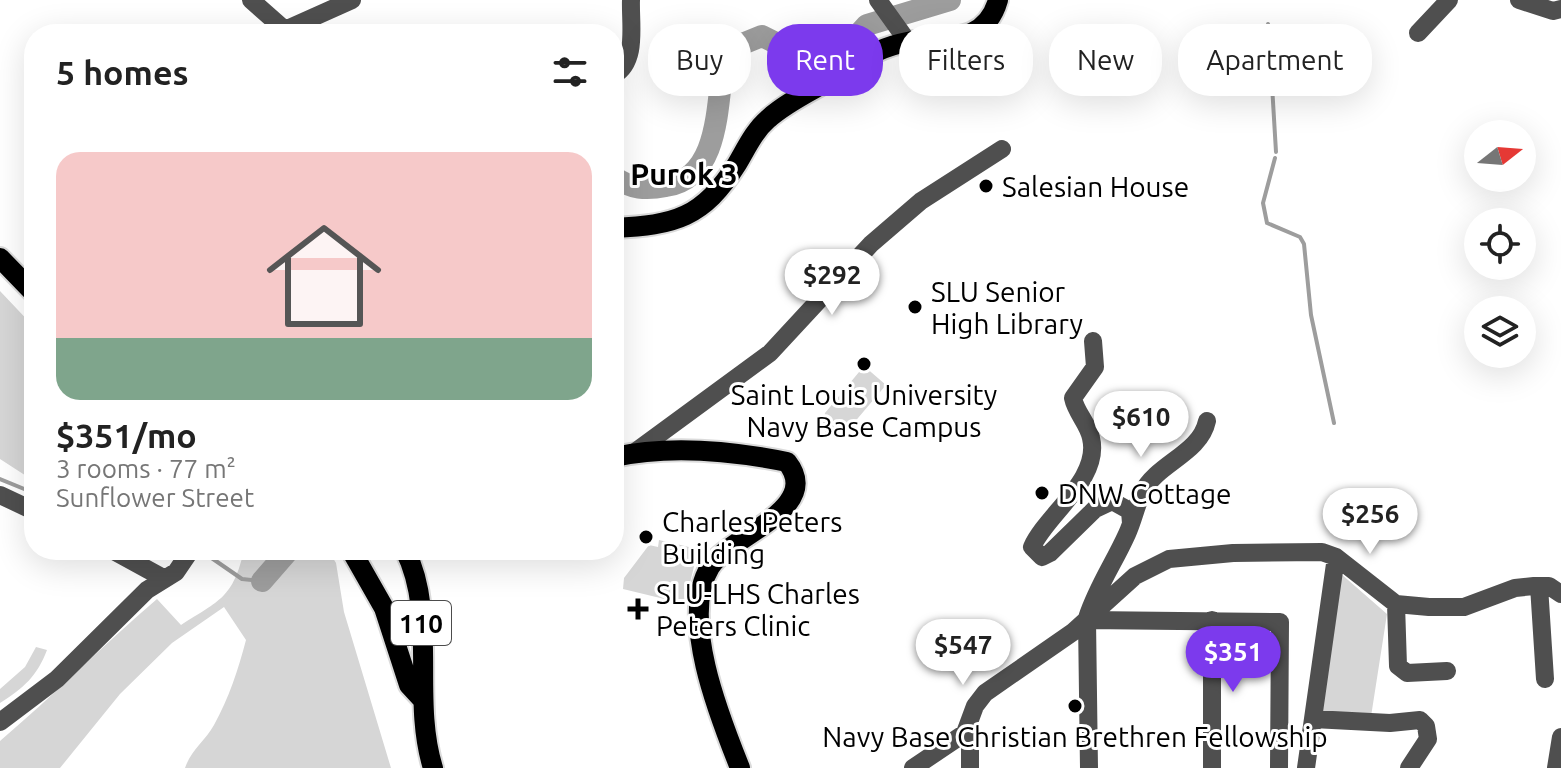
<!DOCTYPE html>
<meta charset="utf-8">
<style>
:root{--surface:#fff;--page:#f6f6f6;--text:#222;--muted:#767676;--accent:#7c3aed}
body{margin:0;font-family:Ubuntu,sans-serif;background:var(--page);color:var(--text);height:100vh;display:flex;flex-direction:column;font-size:30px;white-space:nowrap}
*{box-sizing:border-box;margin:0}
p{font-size:26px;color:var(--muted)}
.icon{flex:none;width:44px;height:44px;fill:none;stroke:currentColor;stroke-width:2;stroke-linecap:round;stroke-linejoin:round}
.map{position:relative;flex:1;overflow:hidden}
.drawer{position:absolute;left:24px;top:24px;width:600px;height:536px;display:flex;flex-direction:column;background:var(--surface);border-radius:32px;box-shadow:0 8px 32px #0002}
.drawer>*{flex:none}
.banner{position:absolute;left:648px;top:24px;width:760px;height:72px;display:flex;gap:16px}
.needle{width:52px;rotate:73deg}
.controls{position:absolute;left:1464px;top:120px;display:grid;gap:16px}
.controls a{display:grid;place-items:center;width:72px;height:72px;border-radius:50%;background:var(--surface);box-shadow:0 8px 32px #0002;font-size:40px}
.price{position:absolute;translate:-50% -68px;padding:0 18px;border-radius:28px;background:#fff;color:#222;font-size:26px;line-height:52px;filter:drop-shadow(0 2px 4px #0008)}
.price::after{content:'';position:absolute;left:50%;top:48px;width:24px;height:18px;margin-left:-12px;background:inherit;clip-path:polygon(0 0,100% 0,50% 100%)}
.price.current{background:var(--accent);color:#fff}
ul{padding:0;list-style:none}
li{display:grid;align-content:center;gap:16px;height:424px;padding:0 32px}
li span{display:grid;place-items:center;height:248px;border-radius:24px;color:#555}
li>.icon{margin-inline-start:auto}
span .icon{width:144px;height:144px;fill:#fffc;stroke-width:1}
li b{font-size:34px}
h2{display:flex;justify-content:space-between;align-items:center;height:96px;padding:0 32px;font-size:34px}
.pill{padding:0 28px;border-radius:32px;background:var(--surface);box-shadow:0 8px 32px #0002;font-size:28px;line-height:72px}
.pill.current{background:var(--accent);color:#fff}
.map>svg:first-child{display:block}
</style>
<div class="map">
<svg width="1561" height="768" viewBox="0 0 1561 768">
<rect width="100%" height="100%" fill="#fff"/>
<!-- green -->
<path fill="#d6d6d6" d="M0,291L34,327V481L0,459Z
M864,366L886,385L847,431L828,434L822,428L825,413Z
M659,540L689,547L696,558L685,604L623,589L624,578L649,545L658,547Z
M244,550H328L336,563L344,612L391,768H185C191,750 205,741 214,725C229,698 238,670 246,640L224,607L172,643L120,694L60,768H0V741C54,695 103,645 157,599L181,625C220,600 233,598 244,550Z
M1340,573L1387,614L1370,723L1319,716Z
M36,647L47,650C37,676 24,688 0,703V689L25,667Z"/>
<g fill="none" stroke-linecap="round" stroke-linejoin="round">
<!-- stream -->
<path stroke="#9d9d9d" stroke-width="4" d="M1268,24L1259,52L1272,85L1276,152
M1275,158L1263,203L1267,223L1300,237L1304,244L1311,315L1334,423
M0,479L34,493
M200,550L242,579L262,581"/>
<!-- river -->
<path stroke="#9d9d9d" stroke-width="22" d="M614,177C631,189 646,190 666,186C723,177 716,98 725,51L762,36L780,45L807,66L825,65L838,57L867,25L950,0
M262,581L289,550"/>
<!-- major casing -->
<g stroke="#dbdbdb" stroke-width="24">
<path id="major" d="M614,228C675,225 703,218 737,164C746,149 754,131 768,119C790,99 821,87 846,70C864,57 884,46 907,42C944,36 985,46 998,0
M0,258L34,293
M614,457C668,445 733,451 787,462C824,509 729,536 710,567C679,617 720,718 740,768
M351,550L384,608L409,685L421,698
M405,550C438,616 411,698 433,768"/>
</g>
<!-- minor -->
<path stroke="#4f4f4f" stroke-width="18" d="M251,0L285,30L352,0
M878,0L908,42
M1519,0L1553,11L1561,9
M1418,33L1449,0
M614,75C638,61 630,25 631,0
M1093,341L1095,367L1073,398C1076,413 1088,423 1091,438C1101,479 1046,515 1032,547L1042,557L1050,553L1095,509L1112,501L1130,511L1131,523
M635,452L770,353L871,244L921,201L1002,149
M0,495L34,511
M112,550L165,579
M1539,586L1545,679
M1396,604L1398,666L1407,673L1447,671
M1087,618C1097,587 1114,563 1127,534C1133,521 1136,506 1142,493C1157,463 1200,454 1207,421
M1087,620L1280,622L1279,768
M1087,620L1089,768
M1313,719L1390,723L1420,720L1426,726L1428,739L1409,768
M0,722L57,679L147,590L176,572L191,550
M913,768L965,733L975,706L985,693L1073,632L1135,576L1169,559L1233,553L1322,552L1336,557L1396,604L1429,607H1464L1515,588L1534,586H1549L1561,594
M970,768V726
M1212,768V620
M1306,768L1336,557
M1556,768L1561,737"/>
<!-- major -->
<use href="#major" stroke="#000" stroke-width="20"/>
</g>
<!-- markers -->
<g fill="#000" stroke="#fff" stroke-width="3">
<circle cx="986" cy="186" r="8"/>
<circle cx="915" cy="307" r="8"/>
<circle cx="864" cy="364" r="8"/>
<circle cx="1042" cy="493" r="8"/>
<circle cx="646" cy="537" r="8"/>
<path d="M634 597h8v8h8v8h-8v8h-8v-8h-8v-8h8z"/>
<circle cx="1075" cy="706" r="8"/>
</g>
<g text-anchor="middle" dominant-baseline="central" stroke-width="6" stroke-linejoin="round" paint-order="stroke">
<!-- shield labels -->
<rect fill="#fff" stroke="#4c4c4c" stroke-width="2" x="391" y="601" width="60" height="44" rx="6"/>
<g font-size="26" font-weight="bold" fill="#000">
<text x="421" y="623">110</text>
</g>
<!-- poi labels -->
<g font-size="28" fill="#000" stroke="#fff" text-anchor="start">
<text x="1002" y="186">Salesian House</text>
<text x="931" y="291">SLU Senior<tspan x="931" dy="32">High Library</tspan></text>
<text x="864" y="394" text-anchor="middle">Saint Louis University<tspan x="864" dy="32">Navy Base Campus</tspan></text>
<text x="1058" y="493">DNW Cottage</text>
<text x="662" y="521">Charles Peters<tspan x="662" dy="32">Building</tspan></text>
<text x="656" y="593">SLU-LHS Charles<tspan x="656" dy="32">Peters Clinic</tspan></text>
<text x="1075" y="736" text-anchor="middle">Navy Base Christian Brethren Fellowship</text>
</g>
<!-- neighbourhood labels -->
<g font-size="30" font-weight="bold" fill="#000" stroke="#fff">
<text x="684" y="174">Purok 3</text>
</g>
</g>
</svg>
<div class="controls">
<a><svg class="needle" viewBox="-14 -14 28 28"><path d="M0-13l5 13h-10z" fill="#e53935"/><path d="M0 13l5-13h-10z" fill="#767676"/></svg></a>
<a><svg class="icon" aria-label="locate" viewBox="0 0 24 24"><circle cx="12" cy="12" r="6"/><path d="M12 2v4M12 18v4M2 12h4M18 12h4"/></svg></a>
<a><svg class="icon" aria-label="layers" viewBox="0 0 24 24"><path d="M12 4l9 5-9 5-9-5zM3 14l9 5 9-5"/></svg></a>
</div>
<b class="price" style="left:832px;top:317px">$292</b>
<b class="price" style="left:1141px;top:459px">$610</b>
<b class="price" style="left:1370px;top:556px">$256</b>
<b class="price" style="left:963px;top:687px">$547</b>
<b class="price current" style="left:1233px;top:694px">$351</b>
<div class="banner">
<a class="pill">Buy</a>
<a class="pill current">Rent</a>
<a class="pill">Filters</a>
<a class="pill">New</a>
<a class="pill">Apartment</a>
</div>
<section class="drawer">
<h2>5 homes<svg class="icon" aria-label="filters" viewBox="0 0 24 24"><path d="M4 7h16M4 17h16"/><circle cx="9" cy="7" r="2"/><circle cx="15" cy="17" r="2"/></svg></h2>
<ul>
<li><span style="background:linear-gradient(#f6c9c9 75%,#7fa58c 0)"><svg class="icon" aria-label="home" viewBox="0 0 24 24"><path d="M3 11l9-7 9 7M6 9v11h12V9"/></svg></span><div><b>$351/mo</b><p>3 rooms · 77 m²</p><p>Sunflower Street</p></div></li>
</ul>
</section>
</div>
